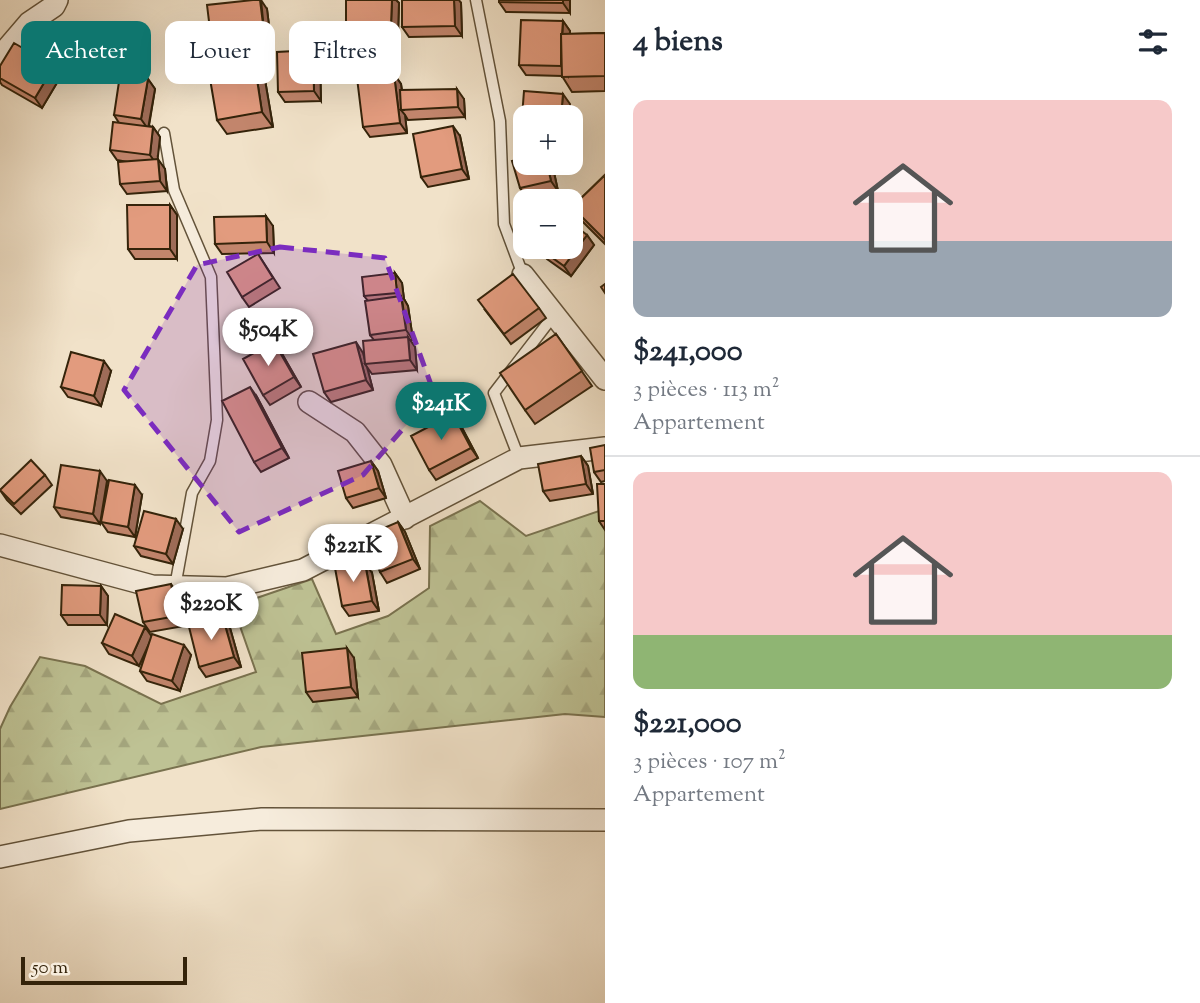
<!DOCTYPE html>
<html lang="fr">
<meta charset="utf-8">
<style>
:root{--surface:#fff;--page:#f2f2f3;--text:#1f2937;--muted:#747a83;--line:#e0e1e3;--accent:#0f766e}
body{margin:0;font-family:"Sorts Mill Goudy",serif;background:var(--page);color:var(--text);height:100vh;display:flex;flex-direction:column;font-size:26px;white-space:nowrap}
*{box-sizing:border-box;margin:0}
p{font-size:23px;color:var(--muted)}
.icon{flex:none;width:38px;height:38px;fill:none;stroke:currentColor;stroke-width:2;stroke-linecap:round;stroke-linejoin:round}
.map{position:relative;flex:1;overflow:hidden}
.side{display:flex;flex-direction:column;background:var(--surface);width:595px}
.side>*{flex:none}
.hud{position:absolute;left:21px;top:21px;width:478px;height:63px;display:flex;gap:14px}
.fabs{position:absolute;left:513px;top:105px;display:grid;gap:14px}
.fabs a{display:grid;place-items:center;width:70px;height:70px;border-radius:14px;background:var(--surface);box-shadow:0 7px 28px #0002;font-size:35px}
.scale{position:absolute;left:21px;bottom:18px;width:166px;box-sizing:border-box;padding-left:7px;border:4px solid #34230a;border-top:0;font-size:19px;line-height:24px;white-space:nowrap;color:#34230a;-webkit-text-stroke:5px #f6ecdc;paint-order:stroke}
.price{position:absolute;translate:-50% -60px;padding:0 16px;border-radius:24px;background:#fff;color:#222;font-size:23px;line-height:46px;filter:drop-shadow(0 2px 4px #0008)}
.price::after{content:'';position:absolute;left:50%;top:42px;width:21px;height:16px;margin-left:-10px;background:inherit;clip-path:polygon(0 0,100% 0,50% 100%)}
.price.on{background:var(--accent);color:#fff}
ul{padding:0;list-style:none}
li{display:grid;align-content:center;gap:14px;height:371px;padding:0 28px}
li+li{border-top:2px solid var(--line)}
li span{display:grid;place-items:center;height:217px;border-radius:14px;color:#555}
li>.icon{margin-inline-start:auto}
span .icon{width:126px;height:126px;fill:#fffc;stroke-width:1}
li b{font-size:30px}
h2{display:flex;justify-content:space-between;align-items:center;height:84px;padding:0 28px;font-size:30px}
.tag{padding:0 24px;border-radius:14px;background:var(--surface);box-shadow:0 7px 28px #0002;font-size:24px;line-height:63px}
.tag.on{background:var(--accent);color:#fff}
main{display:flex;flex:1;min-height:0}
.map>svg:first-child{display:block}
</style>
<main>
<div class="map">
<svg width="605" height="1003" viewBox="0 0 605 1003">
<defs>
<pattern id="forest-firs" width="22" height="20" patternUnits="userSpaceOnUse" patternTransform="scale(1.75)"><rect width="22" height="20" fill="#bec294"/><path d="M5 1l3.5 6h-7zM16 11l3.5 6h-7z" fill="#a4a67e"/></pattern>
</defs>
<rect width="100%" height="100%" fill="#f1e2c9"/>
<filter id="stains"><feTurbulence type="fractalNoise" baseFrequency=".00286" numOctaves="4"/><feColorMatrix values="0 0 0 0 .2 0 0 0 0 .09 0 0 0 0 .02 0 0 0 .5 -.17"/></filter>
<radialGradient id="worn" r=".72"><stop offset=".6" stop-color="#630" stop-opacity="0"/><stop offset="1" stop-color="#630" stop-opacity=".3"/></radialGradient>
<!-- forest -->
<path fill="url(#forest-firs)" stroke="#79724f" stroke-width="2" d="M480,501L526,536L605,509V717L565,714L261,747L0,809V729L10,707L40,657L85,666L161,704L256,672L233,606L312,579L336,634L388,616L429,588L430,526Z"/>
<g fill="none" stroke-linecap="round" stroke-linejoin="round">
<!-- lane casing -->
<g stroke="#63533a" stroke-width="13">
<path id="lane" d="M476,0L500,121L504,224L523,275
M164,133L174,190L211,277L217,420L210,461L192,493L175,587
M519,458L494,393L554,315"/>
</g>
<!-- street casing -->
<g stroke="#63533a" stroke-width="24">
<path id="street" d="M0,57L29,23L54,6L57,0
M523,275L605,379
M309,402L355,432L381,465L405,518
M0,545L152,586L227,588L303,570L519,458L605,448
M0,857L129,831L262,819L605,820"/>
</g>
<!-- lane -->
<use href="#lane" stroke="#f6ecdc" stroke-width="10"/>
<!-- street -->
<use href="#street" stroke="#f6ecdc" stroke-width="21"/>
</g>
<!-- wall -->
<path fill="#c2856c" stroke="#34230a" stroke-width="2" d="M346,0H396L399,3L398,35H353L346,25Z
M499,0H570V13L506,12L499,2Z
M461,3L462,36L409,37L402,27Z
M267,9L272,50L219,56L212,46Z
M563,21L570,31V34L605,33V91L572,92L562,76L526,75L519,65Z
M320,60L321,101L285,102L278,92Z
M0,66L61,76L42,108L2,85L0,82Z
M264,74L273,127L227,134L217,120Z
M394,74L401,84L402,90L464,99L465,117L408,120L405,115L407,133L370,137L363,127Z
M148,79L155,89L149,126L153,127L160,137L157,159L165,169L167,191L127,194L120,184L128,162L117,160L110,150L119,123L114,115Z
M460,136L469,179L428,187L421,177Z
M552,163L558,191L527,198L520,188Z
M605,175V244L582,221L572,207Z
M170,205L177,215V259H135L128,249Z
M273,226L274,253L222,254L215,244Z
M587,235L594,245L571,276L547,259L540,249Z
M258,254L280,288L249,307L242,297Z
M395,273L402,283L404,299L408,306L413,340H410L415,347L417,370L372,374L367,367L373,390L331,402L324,392L363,353L364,357L374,340L370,335L368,301L364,296Z
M539,308L546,318L511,344L485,310Z
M556,334L592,386L535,424L525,410Z
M281,352L301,387L270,405L263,395Z
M111,371L101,406L68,397L61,387Z
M257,397L289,458L261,472L254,462Z
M453,414L460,424L478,458L436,480L429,470Z
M605,445V481L601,482L594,472Z
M581,456L588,466L593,494L550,501L543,491Z
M371,461L378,471L386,498L353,508L346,498Z
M45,475L52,485L21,514L7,500L0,490Z
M107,481L100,524L61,517L54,507Z
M605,484V530L599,521Z
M142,495L135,537L108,532L101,522Z
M398,522L405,532L420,569L387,583L380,572Z
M183,529L173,564L141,556L134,546Z
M372,573L379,611L349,616L342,606Z
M101,586L108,596L107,625H68L61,615Z
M178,594L184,626L150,632L143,622Z
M145,627L151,636L191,655L180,691L147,681L140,671L150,641L139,666L109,654L102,643Z
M230,628L241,667L206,677L199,667Z
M354,658L358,697L313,702L306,692Z"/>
<!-- shaded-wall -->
<path fill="#9e6c58" stroke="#34230a" stroke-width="2" d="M261,0L267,9L272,50L265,40Z
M392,0H396L399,3L398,35L391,25Z
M454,0H459L461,3L462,36L455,26Z
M563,0H570V13L563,3Z
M563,21L570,31L568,76L561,66Z
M313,50L320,60L321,101L314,91Z
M254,60L264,74L273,127L262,112Z
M54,66L61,76L42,108L35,98Z
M394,74L401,84L404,110H401L405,115L407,133L400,123Z
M148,79L155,89L148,129L141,119Z
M457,89L464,99L465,117L458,107Z
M563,94L570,104L569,117H561Z
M453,126L460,136L469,179L462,169Z
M153,127L160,137L157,165L150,155Z
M158,159L165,169L167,191L160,181Z
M547,163H552L558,191L551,181Z
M170,205L177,215V259L170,249Z
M266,216L273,226L274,253L267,242Z
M587,235L594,245L571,276L564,266Z
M395,273L402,283L404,299L408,306L413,340L406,330L402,299L397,293Z
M408,337L415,347L417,370L410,360Z
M274,342L281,352L301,387L294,377Z
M356,342L363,353L366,364H365L367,367L373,390L366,380Z
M104,361L111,371L101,406L94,396Z
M250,387L257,397L289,458L282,448Z
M453,414L460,424L478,458L471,448Z
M581,456L588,466L593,494L586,484Z
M371,461L378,471L386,498L379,488Z
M100,471L107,481L100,524L93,514Z
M135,485L142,495L135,537L128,527Z
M176,519L183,529L173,564L166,554Z
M398,522L405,532L420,569L413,559Z
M365,563L372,573L379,611L372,601Z
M171,584L178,594L184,626L177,616Z
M101,586L108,596L107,625L100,615Z
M223,618L230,628L241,667L234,657Z
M145,627L152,637L139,666L132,656Z
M184,645L191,655L180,691L172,681Z
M347,648L354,658L358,697L351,687Z"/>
<!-- building -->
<path fill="#e29b7e" stroke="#34230a" stroke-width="2" d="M253,0H260L265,40L212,46L207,5Z
M346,0H392L391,25H346Z
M402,0H454L455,26L402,27Z
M499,0H563V3L499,2Z
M521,20L563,21L562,34H561V66L519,65Z
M605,33V76L562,77L561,34Z
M14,43L54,66L35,98L0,78V66Z
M313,50L314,91L278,92L277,52Z
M254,60L262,112L217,120L208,67Z
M394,74L400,123L363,127L357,78Z
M120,75L148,79L141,119L114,115Z
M457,89L458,107L401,110L400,90Z
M524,91L563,94L561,117H525V131L521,130Z
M113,122L153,127L150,155L110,150Z
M453,126L462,169L421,177L413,134Z
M525,158V163H547L551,181L520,188L512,161Z
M158,159L160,181L120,184L118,162Z
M605,175V240L572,207Z
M127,205H170V249H128Z
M266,216L267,242L215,244L214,217Z
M570,222L587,235L564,266L540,249L542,247H570Z
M258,254L273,278L242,297L227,272Z
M395,273L397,293L364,296L362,277Z
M513,274L539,308L504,334L478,300Z
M605,284V293L601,287Z
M401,296L406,330L370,335L365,301Z
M556,334L582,371L525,410L500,373Z
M408,337L410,360L365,364L363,341Z
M274,342L294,377L263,395L243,359Z
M356,342L366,380L324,392L313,354Z
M71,352L104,361L94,396L61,387Z
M250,387L282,448L254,462L222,401Z
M453,414L471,448L429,470L411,436Z
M605,445V470L594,472L590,448Z
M581,456L586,484L543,491L538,464Z
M31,460L45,475L14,504L0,490Z
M371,461L379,488L346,498L338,471Z
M61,465L100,471L93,514L54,507Z
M109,480L135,485L128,527L101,522Z
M597,484H605V521H599Z
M144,511L176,519L166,554L134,546Z
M398,522L413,559L380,572L365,536Z
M365,563L372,601L342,606L335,568Z
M171,584L177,616L143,622L136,591Z
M62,585L101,586L100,615H61Z
M115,614L145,627L132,656L102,643Z
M223,618L234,657L199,667L189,627Z
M152,634L184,645L172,681L140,671Z
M347,648L351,687L306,692L302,653Z"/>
<!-- marked area -->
<path fill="#7b2cbf" fill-opacity="0.2" stroke="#7b2cbf" stroke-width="5" stroke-dasharray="14 9" stroke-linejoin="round" d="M280,247L385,258L434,393L363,475L239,532L124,390L197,265Z"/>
<rect width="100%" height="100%" filter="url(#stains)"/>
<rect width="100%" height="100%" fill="url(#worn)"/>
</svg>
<div class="fabs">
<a>+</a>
<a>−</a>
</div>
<div class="scale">50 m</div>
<b class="price" style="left:268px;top:368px">$504K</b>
<b class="price on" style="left:441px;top:442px">$241K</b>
<b class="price" style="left:353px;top:584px">$221K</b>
<b class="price" style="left:211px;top:642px">$220K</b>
<div class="hud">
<a class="tag on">Acheter</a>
<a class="tag">Louer</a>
<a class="tag">Filtres</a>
</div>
</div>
<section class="side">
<h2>4 biens<svg class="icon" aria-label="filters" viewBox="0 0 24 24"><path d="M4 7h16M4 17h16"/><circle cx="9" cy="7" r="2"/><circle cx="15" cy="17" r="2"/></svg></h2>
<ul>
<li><span style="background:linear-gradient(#f6c9c9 65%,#9aa5b1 0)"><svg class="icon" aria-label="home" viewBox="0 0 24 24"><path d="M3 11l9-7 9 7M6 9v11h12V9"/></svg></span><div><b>$241,000</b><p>3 pièces · 113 m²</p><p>Appartement</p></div></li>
<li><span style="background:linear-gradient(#f6c9c9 75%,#8fb573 0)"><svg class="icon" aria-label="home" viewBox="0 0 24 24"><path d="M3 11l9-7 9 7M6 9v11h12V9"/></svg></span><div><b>$221,000</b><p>3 pièces · 107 m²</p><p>Appartement</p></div></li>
</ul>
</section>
</main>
